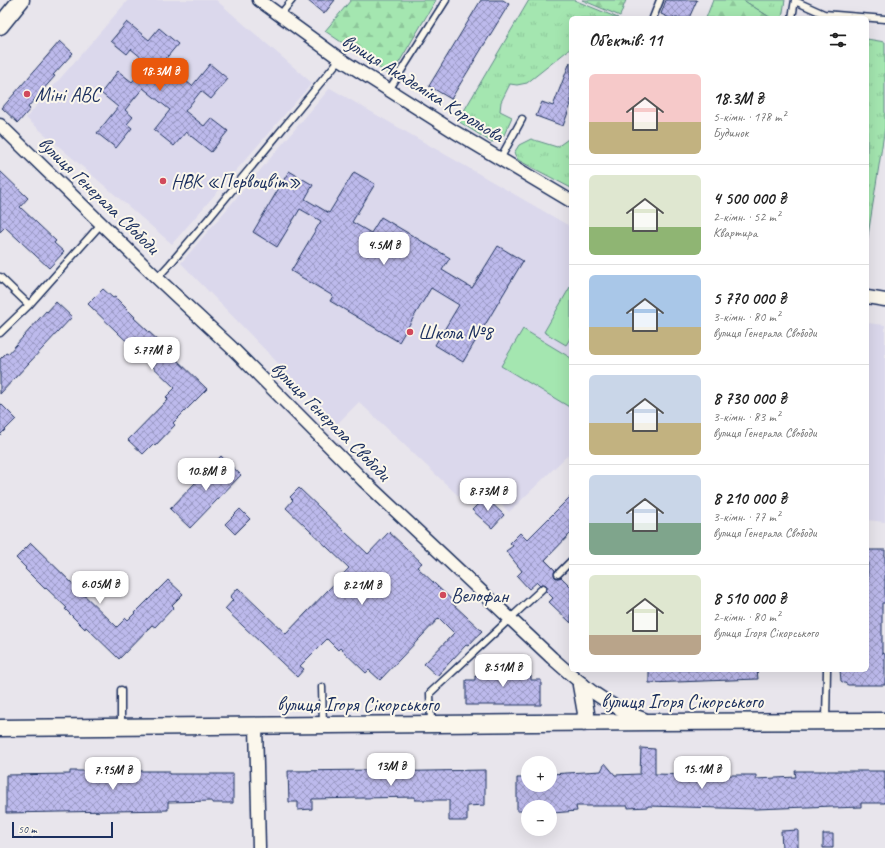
<!DOCTYPE html>
<html lang="uk">
<meta charset="utf-8">
<style>
:root{--surface:#fff;--page:#f6f6f6;--text:#222;--muted:#767676;--line:#e0e0e0;--accent:#ea580c}
body{margin:0;font-family:Caveat,sans-serif;background:var(--page);color:var(--text);height:100vh;display:flex;flex-direction:column;font-size:15px;white-space:nowrap}
*{box-sizing:border-box;margin:0}
p{font-size:13px;color:var(--muted)}
.icon{flex:none;width:22px;height:22px;fill:none;stroke:currentColor;stroke-width:2;stroke-linecap:round;stroke-linejoin:round}
.map{position:relative;flex:1;overflow:hidden}
.side{position:absolute;left:569px;top:16px;width:300px;height:656px;display:flex;flex-direction:column;background:var(--surface);border-radius:6px;box-shadow:0 4px 16px #0002}
.side>*{flex:none}
.tools{position:absolute;left:521px;top:756px;display:grid;gap:8px}
.tools a{display:grid;place-items:center;width:36px;height:36px;border-radius:50%;background:var(--surface);box-shadow:0 4px 16px #0002;font-size:20px}
.scale{position:absolute;left:12px;bottom:10px;width:101px;box-sizing:border-box;padding-left:4px;border:2px solid #1b2f5e;border-top:0;font-size:11px;line-height:14px;white-space:nowrap;color:#1b2f5e;-webkit-text-stroke:3px #fbf7ec;paint-order:stroke}
.price{position:absolute;translate:-50% -34px;padding:0 9px;border-radius:8px;background:#fff;color:#222;font-size:13px;line-height:26px;filter:drop-shadow(0 1px 2px #0008)}
.price::after{content:'';position:absolute;left:50%;top:24px;width:12px;height:9px;margin-left:-6px;background:inherit;clip-path:polygon(0 0,100% 0,50% 100%)}
.price.active{background:var(--accent);color:#fff}
ul{padding:0;list-style:none}
li{display:flex;align-items:center;gap:12px;height:100px;padding:0 20px}
li+li{border-top:1px solid var(--line)}
li span{display:grid;place-items:center;flex:none;width:112px;height:80px;border-radius:6px;color:#555}
li>.icon{margin-inline-start:auto}
span .icon{width:48px;height:48px;fill:#fffc;stroke-width:1}
li b{font-size:17px}
h2{display:flex;justify-content:space-between;align-items:center;height:48px;padding:0 20px;font-size:17px}
.map>svg:first-child{display:block}
</style>
<div class="map">
<svg width="885" height="848" viewBox="0 0 885 848">
<defs>
<pattern id="grass-tufts" width="24" height="20" patternUnits="userSpaceOnUse"><rect width="24" height="20" fill="#a4e6b0"/><path d="M3 7l-1-3M5 7V3M7 7l1-3M15 17l-1-3M17 17v-4M19 17l1-3" fill="none" stroke="#8dc69a"/></pattern>
<pattern id="forest-firs" width="22" height="20" patternUnits="userSpaceOnUse"><rect width="22" height="20" fill="#a4e6b0"/><path d="M5 1l3.5 6h-7zM16 11l3.5 6h-7z" fill="#8dc69a"/></pattern>
<pattern id="building-cross-hatch" width="8" height="8" patternUnits="userSpaceOnUse"><rect width="8" height="8" fill="#bdbaec"/><path d="M0 0l8 8M0 8l8-8" fill="none" stroke="#9998c2"/></pattern>
</defs>
<rect width="100%" height="100%" fill="#e8e5ec"/>
<filter id="ink" filterUnits="userSpaceOnUse"><feTurbulence type="fractalNoise" baseFrequency=".025" numOctaves="2"/><feDisplacementMap in="SourceGraphic" scale="8" xChannelSelector="R" yChannelSelector="G"/><feConvolveMatrix kernelMatrix="1 2 1 2 8 2 1 2 1" color-interpolation-filters="sRGB"/></filter>
<g filter="url(#ink)">
<!-- built -->
<path fill="#dbd8ec" d="M128,0H216L312,83L172,244L26,118Z
M330,88L571,227V452L509,512L483,488L467,504L359,402L337,424L181,263Z
M867,323L885,325V522L867,520Z"/>
<!-- grass -->
<path fill="url(#grass-tufts)" stroke="#608a87" d="M529,0H574L618,18H571V48L527,83L517,85L510,84L501,102L500,111L512,117L504,135L498,141L491,142L458,121Z
M743,0H785L782,18H771Z
M867,39L885,42V127L867,242Z
M571,137V188L518,160L514,153L519,145L531,139L557,147Z"/>
<!-- forest -->
<path fill="url(#forest-firs)" stroke="#608a87" d="M351,0H436L391,76L325,31Z
M582,0H626L620,16Z
M713,0H743L771,18H706Z"/>
<!-- pitch -->
<path fill="#a4e6b0" stroke="#608a87" d="M570,287L571,288V337L566,345L544,332Z
M523,329L571,358V408L501,366Z"/>
<!-- building -->
<path fill="url(#building-cross-hatch)" stroke="#1b2f5e" d="M307,0H335L324,14Z
M481,0H503L509,4L451,99L429,86Z
M666,0H697L689,18H670L661,14Z
M127,22L149,40L159,28L178,44L163,62L192,86L210,64L228,79L211,99L201,91L185,111L204,126L211,118L228,131L211,152L186,132L174,146L154,130L170,110L143,88L125,110L133,117L127,124L132,128L116,148L97,133L118,107L101,93L118,71L132,82L148,63L131,49L127,54L111,41Z
M60,41L73,53L53,75L55,76L28,107L30,109L18,123L2,108Z
M570,62L571,104L563,126L536,116L542,102L553,106Z
M0,171L28,198L20,207L56,241L54,243L64,252L49,268L5,227L0,232Z
M289,171L313,185L305,199L329,213L354,172L375,184L352,222L371,233L381,217L450,258L442,270L472,288L498,246L523,261L463,362L435,345L459,305L431,288L399,342L330,301L333,296L291,271L321,221L300,209L277,247L253,232Z
M103,289L113,298L115,297L135,317L134,318L175,356L174,357L207,389L173,423L175,425L155,446L153,444L143,454L128,440L168,399L166,397L175,388L88,304Z
M56,302L72,317L0,394V359L6,353L8,354L46,311L47,312Z
M0,403L16,419L0,435Z
M221,456L241,475L190,528L170,509Z
M299,488L368,554L389,532L422,563L417,567L454,602L453,604L482,631L468,646L466,645L437,676L424,664L454,633L439,618L380,680L369,670L366,673L340,648L338,650L327,639L300,666L304,669L297,677L225,609L233,600L230,597L238,588L286,634L349,568L286,508L293,500L290,497Z
M571,496V533L545,560L555,570L554,573L555,577L557,578L561,577L571,587V623L549,602L553,598L546,591L547,587L546,585L542,584L540,585L537,582L529,589L517,576L522,571L506,551L513,546L510,543L520,533L527,540Z
M485,497L504,515L492,528L472,510Z
M240,509L250,519L235,534L225,524Z
M31,543L117,627L126,618L128,620L168,580L183,594L172,605L174,607L155,627L152,625L119,659L86,627L85,629L65,609L67,608L46,588L45,589L25,569L26,568L16,558Z
M868,550H885V603H882V653L885,654V685H848L841,681L840,670H867Z
M480,667H527V676H531V680H541V705H466V680H475V676H480Z
M649,670H757L758,679L649,683Z
M641,748L655,749V774L696,775V772H720V775H756V779L796,777L795,771H885V803H861V807L833,808V806L756,809L648,806V807L628,808V806H576L577,811L553,813L552,807H528V811H517V778H528V785H550V774L601,771L605,763L615,775L640,774Z
M133,767V771H169V774H233V803H212V801L168,802V810L6,813V775L70,774V771H105V768Z
M373,770V772L485,770V805L467,806V821H449V800H415V797L312,799V809L298,810V802H289L288,771Z
M798,830V848H782L781,831Z
M823,834H833V848H823Z"/>
<g fill="none" stroke-linecap="round" stroke-linejoin="round">
<!-- service casing -->
<g stroke="#1b2f5e" stroke-width="9">
<path id="service" d="M795,1L824,14L885,19
M280,15L292,0
M653,18L660,0
M792,18L795,0
M389,90L446,0
M500,159L522,119
M0,277L29,305L102,223
M157,278L170,264L210,217L340,59
M0,333L29,305
M558,574L571,561
M322,687L323,724
M826,720L827,670
M431,723L430,693L543,588
M121,727V690"/>
</g>
<!-- minor casing -->
<g stroke="#1b2f5e" stroke-width="15">
<path id="minor" d="M259,0L340,59L455,132L571,201
M0,125L157,278L232,348L364,481L552,658C580,683 607,707 644,719
M867,297L885,300
M256,726L259,848"/>
</g>
<!-- tertiary casing -->
<g stroke="#1b2f5e" stroke-width="19">
<path id="tertiary" d="M0,26L21,0
M581,685L586,713L584,723
M0,728L652,722L885,721"/>
</g>
<!-- service -->
<use href="#service" stroke="#fbf7ec" stroke-width="6"/>
<!-- minor -->
<use href="#minor" stroke="#fbf7ec" stroke-width="12"/>
<!-- tertiary -->
<use href="#tertiary" stroke="#fbf7ec" stroke-width="16"/>
</g>
</g>
<!-- markers -->
<g fill="#d1495b" stroke="#fbf7ec" stroke-width="1.5">
<circle cx="27" cy="94" r="4"/>
<circle cx="163" cy="181" r="4"/>
<circle cx="410" cy="332" r="4"/>
<circle cx="443" cy="595" r="4"/>
</g>
<g text-anchor="middle" dominant-baseline="central" stroke-width="4" stroke-linejoin="round" paint-order="stroke">
<!-- street labels -->
<g font-size="20" fill="#1b2f5e" stroke="#fbf7ec">
<text transform="translate(423 88) rotate(32)">вулиця Академіка Корольова</text>
<text transform="translate(99 195) rotate(44)">вулиця Генерала Свободи</text>
<text transform="translate(331 421) rotate(45)">вулиця Генерала Свободи</text>
<text x="682" y="701">вулиця Ігоря Сікорського</text>
<text x="358" y="704">вулиця Ігоря Сікорського</text>
</g>
<!-- poi labels -->
<g font-size="20" fill="#1b2f5e" stroke="#fbf7ec" text-anchor="start">
<text x="35" y="94">Міні ABC</text>
<text x="171" y="181">НВК «Первоцвіт»</text>
<text x="418" y="332">Школа №8</text>
<text x="451" y="595">Велофан</text>
</g>
</g>
</svg>
<div class="tools">
<a>+</a>
<a>−</a>
</div>
<div class="scale">50 m</div>
<b class="price active" style="left:160px;top:92px">18.3M ₴</b>
<b class="price" style="left:384px;top:266px">4.5M ₴</b>
<b class="price" style="left:152px;top:371px">5.77M ₴</b>
<b class="price" style="left:206px;top:492px">10.8M ₴</b>
<b class="price" style="left:488px;top:512px">8.73M ₴</b>
<b class="price" style="left:100px;top:605px">6.05M ₴</b>
<b class="price" style="left:362px;top:606px">8.21M ₴</b>
<b class="price" style="left:503px;top:688px">8.51M ₴</b>
<b class="price" style="left:391px;top:787px">13M ₴</b>
<b class="price" style="left:702px;top:790px">15.1M ₴</b>
<b class="price" style="left:113px;top:791px">7.95M ₴</b>
<section class="side">
<h2>Об’єктів: 11<svg class="icon" aria-label="filters" viewBox="0 0 24 24"><path d="M4 7h16M4 17h16"/><circle cx="9" cy="7" r="2"/><circle cx="15" cy="17" r="2"/></svg></h2>
<ul>
<li><span style="background:linear-gradient(#f6c9c9 60%,#c2b280 0)"><svg class="icon" aria-label="home" viewBox="0 0 24 24"><path d="M3 11l9-7 9 7M6 9v11h12V9"/></svg></span><div><b>18.3M ₴</b><p>5-кімн. · 178 m²</p><p>Будинок</p></div></li>
<li><span style="background:linear-gradient(#dfe7d0 65%,#8fb573 0)"><svg class="icon" aria-label="home" viewBox="0 0 24 24"><path d="M3 11l9-7 9 7M6 9v11h12V9"/></svg></span><div><b>4 500 000 ₴</b><p>2-кімн. · 52 m²</p><p>Квартира</p></div></li>
<li><span style="background:linear-gradient(#a9c7e8 65%,#c2b280 0)"><svg class="icon" aria-label="home" viewBox="0 0 24 24"><path d="M3 11l9-7 9 7M6 9v11h12V9"/></svg></span><div><b>5 770 000 ₴</b><p>3-кімн. · 80 m²</p><p>вулиця Генерала Свободи</p></div></li>
<li><span style="background:linear-gradient(#c9d6e8 60%,#c2b280 0)"><svg class="icon" aria-label="home" viewBox="0 0 24 24"><path d="M3 11l9-7 9 7M6 9v11h12V9"/></svg></span><div><b>8 730 000 ₴</b><p>3-кімн. · 83 m²</p><p>вулиця Генерала Свободи</p></div></li>
<li><span style="background:linear-gradient(#c9d6e8 60%,#7fa58c 0)"><svg class="icon" aria-label="home" viewBox="0 0 24 24"><path d="M3 11l9-7 9 7M6 9v11h12V9"/></svg></span><div><b>8 210 000 ₴</b><p>3-кімн. · 77 m²</p><p>вулиця Генерала Свободи</p></div></li>
<li><span style="background:linear-gradient(#dfe7d0 75%,#b9a48a 0)"><svg class="icon" aria-label="home" viewBox="0 0 24 24"><path d="M3 11l9-7 9 7M6 9v11h12V9"/></svg></span><div><b>8 510 000 ₴</b><p>2-кімн. · 80 m²</p><p>вулиця Ігоря Сікорського</p></div></li>
</ul>
</section>
</div>
